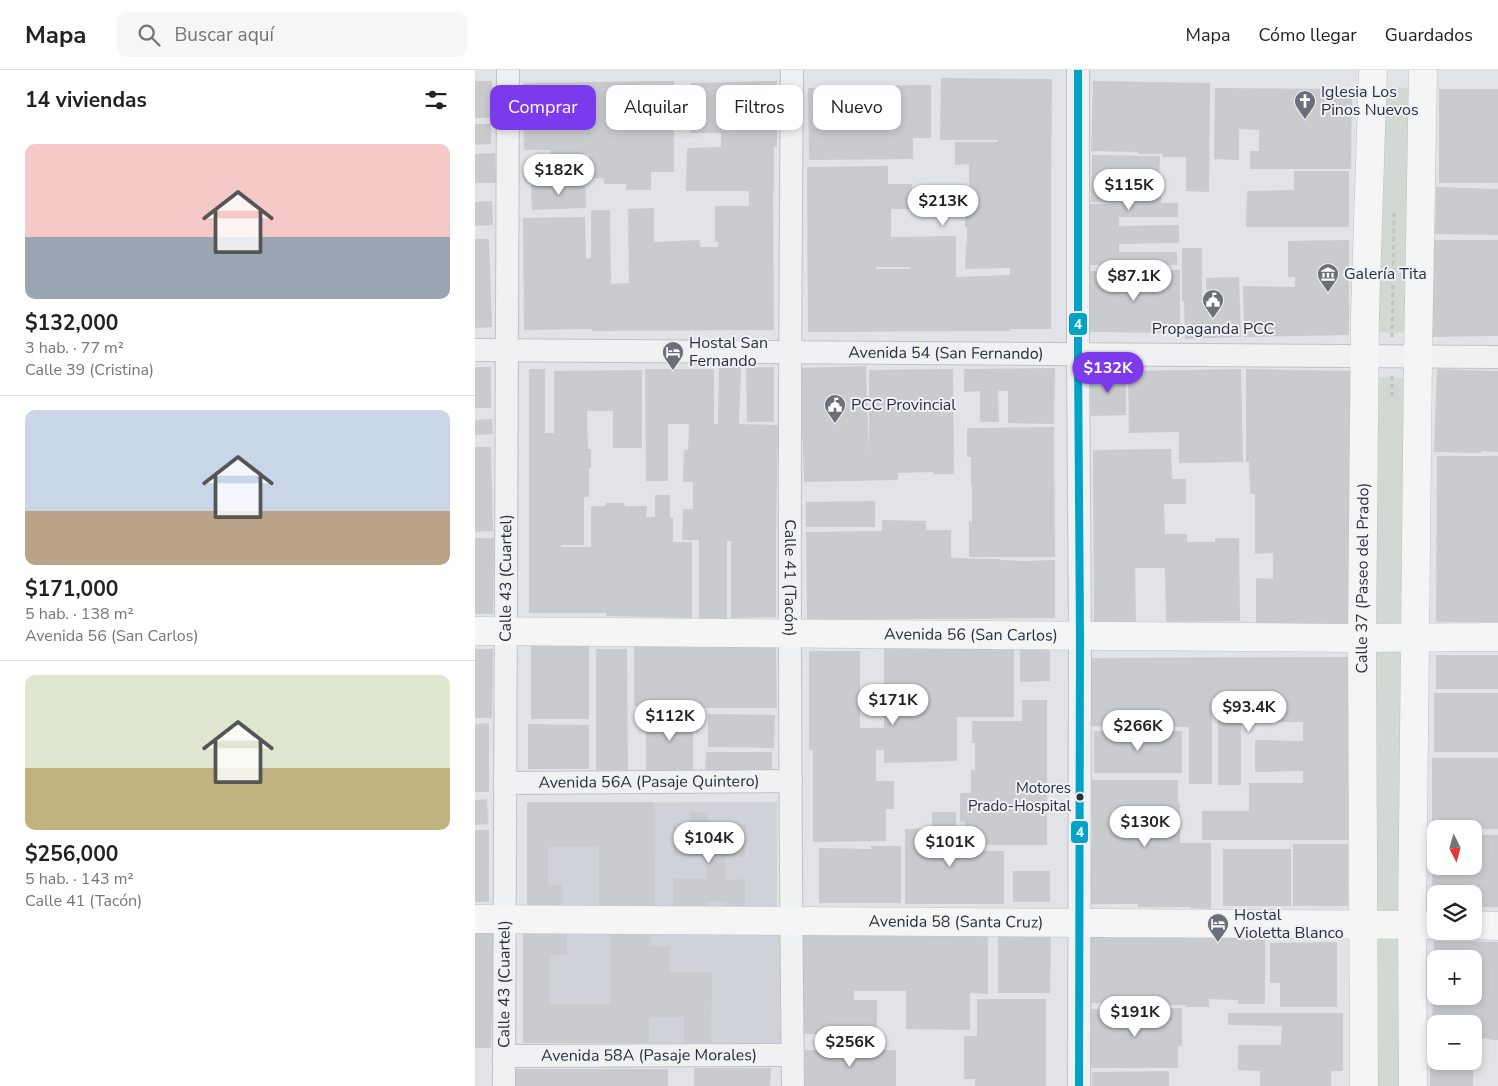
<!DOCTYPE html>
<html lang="es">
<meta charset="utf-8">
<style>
:root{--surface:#fff;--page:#f6f6f6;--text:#222;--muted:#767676;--line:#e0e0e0;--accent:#7c3aed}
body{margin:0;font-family:"Nunito Sans",sans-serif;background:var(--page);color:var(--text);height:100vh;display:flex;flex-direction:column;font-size:19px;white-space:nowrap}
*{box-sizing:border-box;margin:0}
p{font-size:16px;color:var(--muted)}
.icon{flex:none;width:28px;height:28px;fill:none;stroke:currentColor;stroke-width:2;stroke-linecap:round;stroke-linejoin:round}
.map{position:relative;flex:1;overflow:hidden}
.panel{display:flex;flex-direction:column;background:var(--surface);width:475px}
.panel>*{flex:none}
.top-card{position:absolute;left:15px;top:15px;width:475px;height:45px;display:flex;gap:10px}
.needle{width:32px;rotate:174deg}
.controls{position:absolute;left:952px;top:750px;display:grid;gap:10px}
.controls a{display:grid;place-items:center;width:55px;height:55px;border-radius:10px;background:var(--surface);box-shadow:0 2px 8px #0003;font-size:25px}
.price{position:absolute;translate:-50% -42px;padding:0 11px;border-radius:18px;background:#fff;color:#222;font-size:16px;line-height:32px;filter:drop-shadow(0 1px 2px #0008)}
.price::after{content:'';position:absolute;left:50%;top:30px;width:15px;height:11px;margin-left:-8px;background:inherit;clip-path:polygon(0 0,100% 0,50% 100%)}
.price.active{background:var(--accent);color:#fff}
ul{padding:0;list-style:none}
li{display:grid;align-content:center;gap:10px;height:265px;padding:0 25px}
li+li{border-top:1px solid var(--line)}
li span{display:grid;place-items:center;height:155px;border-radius:10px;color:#555}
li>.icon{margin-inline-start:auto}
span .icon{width:90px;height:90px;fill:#fffc;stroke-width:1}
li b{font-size:21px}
h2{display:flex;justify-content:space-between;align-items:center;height:60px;padding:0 25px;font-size:21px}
.pill{padding:0 18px;border-radius:10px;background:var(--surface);box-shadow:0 2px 8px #0003;font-size:18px;line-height:45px}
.pill.active{background:var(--accent);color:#fff}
header{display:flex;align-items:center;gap:30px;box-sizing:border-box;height:70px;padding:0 25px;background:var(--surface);border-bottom:1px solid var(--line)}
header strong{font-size:24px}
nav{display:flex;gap:28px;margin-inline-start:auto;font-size:18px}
.search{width:350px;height:45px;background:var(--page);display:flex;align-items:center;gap:12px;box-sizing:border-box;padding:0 18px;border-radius:10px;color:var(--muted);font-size:19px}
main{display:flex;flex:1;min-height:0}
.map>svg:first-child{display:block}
</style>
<header>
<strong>Mapa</strong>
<div class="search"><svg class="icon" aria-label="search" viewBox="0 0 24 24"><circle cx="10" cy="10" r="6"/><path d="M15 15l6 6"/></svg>Buscar aquí</div>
<nav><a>Mapa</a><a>Cómo llegar</a><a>Guardados</a></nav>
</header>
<main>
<section class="panel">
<h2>14 viviendas<svg class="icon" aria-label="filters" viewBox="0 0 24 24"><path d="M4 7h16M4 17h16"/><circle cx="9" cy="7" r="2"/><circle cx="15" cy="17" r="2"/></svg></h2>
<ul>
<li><span style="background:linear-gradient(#f6c9c9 60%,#9aa5b1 0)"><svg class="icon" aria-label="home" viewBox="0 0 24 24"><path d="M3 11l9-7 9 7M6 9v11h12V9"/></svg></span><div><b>$132,000</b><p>3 hab. · 77 m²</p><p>Calle 39 (Cristina)</p></div></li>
<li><span style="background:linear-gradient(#c9d6e8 65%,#b9a48a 0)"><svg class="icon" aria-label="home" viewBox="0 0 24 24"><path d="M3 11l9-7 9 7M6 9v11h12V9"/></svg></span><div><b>$171,000</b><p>5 hab. · 138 m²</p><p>Avenida 56 (San Carlos)</p></div></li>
<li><span style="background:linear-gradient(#dfe7d0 60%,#c2b280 0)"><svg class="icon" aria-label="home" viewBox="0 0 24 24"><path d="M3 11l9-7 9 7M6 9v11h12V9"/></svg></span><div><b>$256,000</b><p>5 hab. · 143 m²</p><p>Calle 41 (Tacón)</p></div></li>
</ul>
</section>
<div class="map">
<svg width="1023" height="1016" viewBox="0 0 1023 1016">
<rect width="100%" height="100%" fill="#e2e3e6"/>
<!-- built -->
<path fill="#d0d2d9" d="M302,732V841L52,842V733Z
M48,863H306V973H48Z"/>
<!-- green -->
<path fill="#d2d9d2" d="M905,17L937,18L933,263L902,262Z
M901,307L934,308L928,1016H898Z"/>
<!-- building -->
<path fill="#cacbce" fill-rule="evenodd" d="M466,8L577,9L576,118V259H535V261L333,262L332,97L413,96V114H437V139H416V167L481,166V207L535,205V198L490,199L491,174H492V157H490V119H494V94L480,95V72H523L522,70H465ZM401,197H435V199H401Z
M0,11H17V48H0Z
M199,11V102H176V120H151V114H129V108L52,110L51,91L114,89V84H76L75,80H49L48,13Z
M302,11V77H299V121H298L299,260L117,261V259L49,260L48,148L110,147L111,188L104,189L116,188V140H135L136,214L154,213L153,139L179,138V172L225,170V177H243V172H240V136H274V121H211L212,78L246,77V63H216V13Z
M618,11L735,13L734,122L711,121V87H687L688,84H663V82L616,81Z
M438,15H456V68H438V89L334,90L333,18Z
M740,18L877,19L876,99H775V81H784V60L764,59V90L739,89Z
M964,19H1023V113H964Z
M0,54H16V74L0,75Z
M20,83L21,113H0V84Z
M617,85L685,86L684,113H686V133H703V147H644V156L704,155V173L644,174V182H702V195H615V134L665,133L616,132Z
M819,101H874V157H771L772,121L819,120Z
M110,113L111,138L57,140L56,115Z
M961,117L1023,119V165L960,164Z
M17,131L18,155L0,156V132Z
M0,169H14L17,257L0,258Z
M874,170V265L769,267L768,216L820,217V207H813V171Z
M955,170H1023V266L955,267Z
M707,178H727V231H732L731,208L764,207L766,267L710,269L709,231H707Z
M705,200V263L612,262V201Z
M244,296L266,297L264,354L303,355L301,471V547L256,548V471H252V549H224V470H207L208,439H218V412H208L209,380H213L214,354H193V411H171L170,299H239V354H243Z
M391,296L394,386V300L478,299L479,404H458V402L423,403V410L329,412L325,298Z
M0,297H16V338H0Z
M299,297V352H272L271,298Z
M580,298L579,354L533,353V321H523L524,352H505V321L489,322V299Z
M54,299H70V363H79V301L167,300V378H138V341H112L113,379H116V398H114V427H109V475H86V477H116V436H131V433H149L150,436H172L171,447H180V425H195V448H198V472H217V548L131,546V543H54Z
M766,299L768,392L704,393V362L654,363L653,301Z
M771,299L878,301V555H781V508L798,509V483L780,484V424H775L774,392H771Z
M962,299L1023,301V382L1006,381V383L959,382Z
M651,302V345L616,346L615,303Z
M17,349L18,364L0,365V350Z
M579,357L580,487H494V451L497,452V415L496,416V387H492V358Z
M0,377H16L18,461L0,462Z
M696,379L697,409H711V434H689L690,464H712V472H740V468H764L765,551L691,552L690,498H660L661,554L619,555L618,380Z
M962,386H1023V552H961Z
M400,431V457H331V432Z
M407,450L451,451V460H476V488L525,489V490L550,491L580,490V548L332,550L331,462L407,461Z
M0,468H19L18,544H0Z
M545,575H575V611L545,612Z
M56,576H114V649H56Z
M159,576H301L302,638H207V636H159Z
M409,577H539V647H482V691L409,693V680H401V711H419V739H411V771L338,772V680H334V581H385V658H409Z
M0,579H18L17,648H0Z
M121,579H152L153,700H121Z
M961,585H1023V619H961Z
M882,587L877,770H727V741H774V713H828V701L780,702V670L828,671V652H773V629H766V715H743V628H737V714H714V657L616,656V588Z
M959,623H1023V682H959Z
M547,630H572V775H490V752H485V723H496V700H500V673H497V651H547Z
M218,642V702H171V643Z
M233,644L300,645L299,678L233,677Z
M14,653V722H0V654Z
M53,654L114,655V699H53Z
M619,661H707V703H619Z
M231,682H297V701H230Z
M957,688H1023V759H957Z
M617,710H703V733L705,734V773H736V839L715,838V837H663V834H614V773H617Z
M12,729L13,754L0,755V730Z
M52,732H179L180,841L124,842V777H73V815H87V841L52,842Z
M215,742H233V754H270V787H250V810L270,809V841H251V832H232V841H198V809H232V786H198V753H215Z
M457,742H481V781H529V834H430V759L457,758Z
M0,760H14V832H0Z
M958,765H961V796H999V765H1023V837H999V824H961V836H957Z
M818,774H873V836H818Z
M396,776H426V833H344V778L396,779Z
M748,779H816V836H748Z
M538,801H575V832H538Z
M0,863H19L16,978H0Z
M48,863H92V885H75V934H135V863H175V876H195L194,902H237L236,973H209V947H174V973H48Z
M328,864L513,865V924L495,923V960L431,959V921H379V930H402V964H328Z
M523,864H576L575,923H523Z
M615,867L790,868V934H763V930L734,929V937H711V935L651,936V933H615Z
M959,871L1023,872V970H1016V969L999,968V954H961V968H957ZM961,889H999V926H961Z
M862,872V937H805V913H795V873Z
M502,929H571V1016H500V1009H489V966H502Z
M707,938V976H703V998H615V939Z
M753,943H868V1001H856V1016H785V1001L763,1000V975H806L807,956L753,955Z
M955,975H961V991H998V1016H955Z
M330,980H421V1016H330Z
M219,998H296L295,1016H219Z
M40,999H193V1016H40Z
M694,1001V1016H617V1002Z"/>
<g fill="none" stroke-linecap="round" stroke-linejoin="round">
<!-- minor casing -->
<g stroke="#c0c1c4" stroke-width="24">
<g id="minor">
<path id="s1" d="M317,0C314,339 314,677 318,1016"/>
<path d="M603,0V284L605,566L604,1016"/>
<path id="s2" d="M0,280L1023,287"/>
<path id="s3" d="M30,713L316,711"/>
<path id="s4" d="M29,986L318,985"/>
<path id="s5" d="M29,1016L33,0"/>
</g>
</g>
<!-- major casing -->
<g stroke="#bec0c4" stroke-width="29">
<g id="major">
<path id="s6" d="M0,561L880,568L1023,567"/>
<path id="s7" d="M0,849L961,855"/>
<path d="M999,855L1023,856"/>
<path id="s8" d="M889,1016L887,568L890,243L898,0"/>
<path d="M938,1016L937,855L943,287L948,0"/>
</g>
</g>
<!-- path -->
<path stroke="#c0c1c6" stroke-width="3" stroke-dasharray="4 4" stroke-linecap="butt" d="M917,267L919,143
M917,306V329"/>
<!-- minor -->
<use href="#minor" stroke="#f0f1f3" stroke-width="22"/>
<!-- major -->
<use href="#major" stroke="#f5f5f6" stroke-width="28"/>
<!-- bus-1 casing -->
<g stroke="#eff1f5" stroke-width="11">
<path id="bus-1" d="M603,0V284L605,566L604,1016"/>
</g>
<!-- bus-1 -->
<use href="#bus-1" stroke="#02a3c7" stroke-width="8"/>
</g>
<!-- icons -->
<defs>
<g id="church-pin" transform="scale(1.125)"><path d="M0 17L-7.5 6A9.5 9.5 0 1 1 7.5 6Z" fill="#6a6f79" stroke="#eff1f5"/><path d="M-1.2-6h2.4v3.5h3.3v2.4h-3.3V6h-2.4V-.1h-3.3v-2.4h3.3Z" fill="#fff"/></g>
<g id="museum-pin" transform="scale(1.125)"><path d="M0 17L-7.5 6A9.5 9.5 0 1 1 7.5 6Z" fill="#6a6f79" stroke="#eff1f5"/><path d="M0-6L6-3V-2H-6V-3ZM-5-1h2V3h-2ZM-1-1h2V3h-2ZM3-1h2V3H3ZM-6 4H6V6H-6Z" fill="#fff"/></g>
<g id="civic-pin" transform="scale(1.125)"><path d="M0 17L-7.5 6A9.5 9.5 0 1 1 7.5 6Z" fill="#6a6f79" stroke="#eff1f5"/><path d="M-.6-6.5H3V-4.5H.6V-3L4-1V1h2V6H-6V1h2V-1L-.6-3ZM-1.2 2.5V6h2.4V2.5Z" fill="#fff"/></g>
<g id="hotel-pin" transform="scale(1.125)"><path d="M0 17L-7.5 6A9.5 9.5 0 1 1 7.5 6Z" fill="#6a6f79" stroke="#eff1f5"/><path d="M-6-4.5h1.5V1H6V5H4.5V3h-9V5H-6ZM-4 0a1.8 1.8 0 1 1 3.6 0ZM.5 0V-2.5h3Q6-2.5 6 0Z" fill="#fff"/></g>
</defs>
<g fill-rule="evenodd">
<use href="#church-pin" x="830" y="31"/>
<use href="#museum-pin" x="853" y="204"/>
<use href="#civic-pin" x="738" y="230"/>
<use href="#hotel-pin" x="198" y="282"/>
<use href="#civic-pin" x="360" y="335"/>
<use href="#hotel-pin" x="743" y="854"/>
</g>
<!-- markers -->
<circle fill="#29303e" stroke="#eff1f5" stroke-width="2" cx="605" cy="727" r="4.5"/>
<g text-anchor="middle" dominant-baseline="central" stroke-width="4" stroke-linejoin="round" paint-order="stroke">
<!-- bus labels -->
<g font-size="15" fill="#29303e" stroke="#eff1f5" text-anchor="end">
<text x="596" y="718">Motores<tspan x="596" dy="18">Prado-Hospital</tspan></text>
</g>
<!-- poi labels -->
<g font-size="16" fill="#29303e" stroke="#eff1f5" text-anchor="start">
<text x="846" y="22">Iglesia Los<tspan x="846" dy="18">Pinos Nuevos</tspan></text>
<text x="869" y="204">Galería Tita</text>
<text x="738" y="259" text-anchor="middle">Propaganda PCC</text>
<text x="214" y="273">Hostal San<tspan x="214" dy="18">Fernando</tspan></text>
<text x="376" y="335">PCC Provincial</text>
<text x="759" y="845">Hostal<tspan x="759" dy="18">Violetta Blanco</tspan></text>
</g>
<!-- street labels -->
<g font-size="16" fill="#29303e" stroke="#eff1f5">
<text stroke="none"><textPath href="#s2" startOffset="471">Avenida 54 (San Fernando)</textPath></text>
<text stroke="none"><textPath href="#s5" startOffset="508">Calle 43 (Cuartel)</textPath></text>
<text stroke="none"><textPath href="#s1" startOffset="508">Calle 41 (Tacón)</textPath></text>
<text stroke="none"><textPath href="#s8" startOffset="508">Calle 37 (Paseo del Prado)</textPath></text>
<text stroke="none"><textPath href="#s6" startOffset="496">Avenida 56 (San Carlos)</textPath></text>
<text stroke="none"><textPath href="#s3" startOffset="144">Avenida 56A (Pasaje Quintero)</textPath></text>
<text stroke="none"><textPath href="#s7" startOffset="481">Avenida 58 (Santa Cruz)</textPath></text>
<text stroke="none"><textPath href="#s5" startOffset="102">Calle 43 (Cuartel)</textPath></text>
<text stroke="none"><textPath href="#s4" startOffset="145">Avenida 58A (Pasaje Morales)</textPath></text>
</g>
</g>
<g stroke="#eff1f5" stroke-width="2">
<rect x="593" y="242" width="20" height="24" rx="5" fill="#02a3c7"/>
<rect x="595" y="750" width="19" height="24" rx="5" fill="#02a3c7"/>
</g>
<g font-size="14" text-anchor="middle" font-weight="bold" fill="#fff">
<text x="603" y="259">4</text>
<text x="605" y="767">4</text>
</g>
</svg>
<div class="controls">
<a><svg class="needle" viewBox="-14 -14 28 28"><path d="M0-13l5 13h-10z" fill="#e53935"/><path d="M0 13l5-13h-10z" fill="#767676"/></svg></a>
<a><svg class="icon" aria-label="layers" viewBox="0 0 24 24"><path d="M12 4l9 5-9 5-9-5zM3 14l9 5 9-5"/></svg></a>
<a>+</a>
<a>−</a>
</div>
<b class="price" style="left:84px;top:126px">$182K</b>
<b class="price" style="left:654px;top:141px">$115K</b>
<b class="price" style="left:468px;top:157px">$213K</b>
<b class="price" style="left:659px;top:232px">$87.1K</b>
<b class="price active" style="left:633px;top:324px">$132K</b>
<b class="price" style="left:418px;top:656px">$171K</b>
<b class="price" style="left:774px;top:663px">$93.4K</b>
<b class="price" style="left:195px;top:672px">$112K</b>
<b class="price" style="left:663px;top:682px">$266K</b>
<b class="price" style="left:670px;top:778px">$130K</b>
<b class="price" style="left:234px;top:794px">$104K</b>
<b class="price" style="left:475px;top:798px">$101K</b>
<b class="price" style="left:660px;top:968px">$191K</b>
<b class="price" style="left:375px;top:998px">$256K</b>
<div class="top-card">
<a class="pill active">Comprar</a>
<a class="pill">Alquilar</a>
<a class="pill">Filtros</a>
<a class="pill">Nuevo</a>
</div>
</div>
</main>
